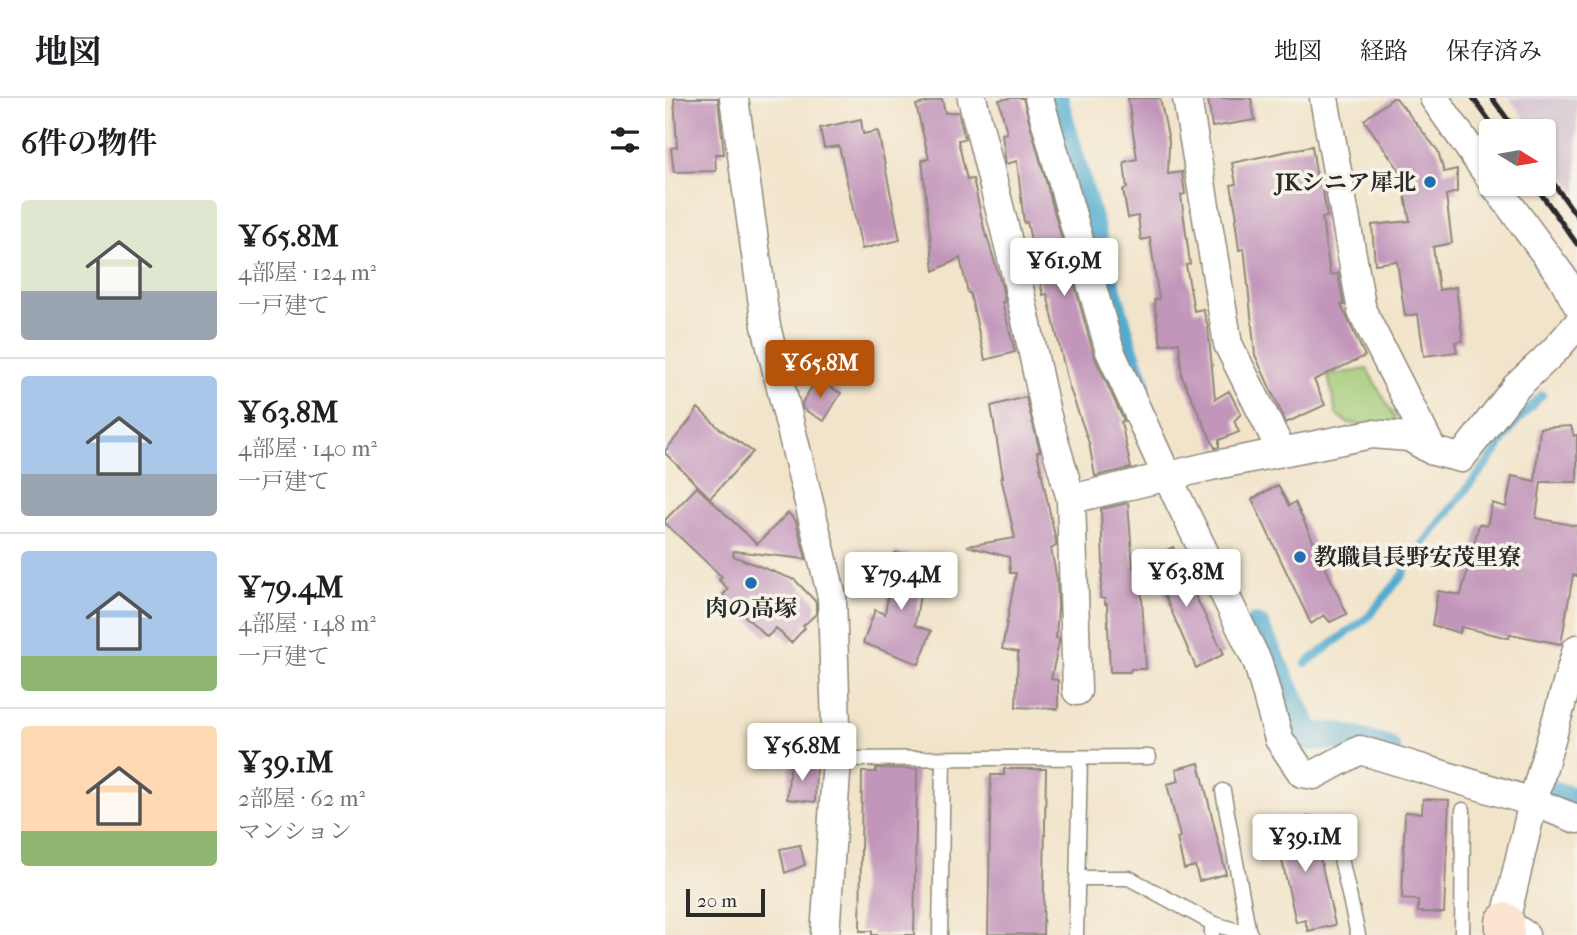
<!DOCTYPE html>
<html lang="ja">
<meta charset="utf-8">
<style>
:root{--surface:#fff;--page:#f2f2f2;--text:#202124;--muted:#757577;--line:#e0e0e0;--accent:#b45309}
body{margin:0;font-family:"IM FELL French Canon","Noto Serif JP",serif;background:var(--page);color:var(--text);height:100vh;display:flex;flex-direction:column;font-size:26px;white-space:nowrap}
*{box-sizing:border-box;margin:0}
p{font-size:23px;color:var(--muted)}
.icon{flex:none;width:38px;height:38px;fill:none;stroke:currentColor;stroke-width:2;stroke-linecap:round;stroke-linejoin:round}
.map{position:relative;flex:1;overflow:hidden}
.panel{display:flex;flex-direction:column;background:var(--surface);width:665px}
.panel>*{flex:none}
.needle{width:46px;rotate:101deg}
.buttons{position:absolute;left:814px;top:21px;display:grid;gap:14px}
.buttons a{display:grid;place-items:center;width:77px;height:77px;border-radius:7px;background:var(--surface);box-shadow:0 2px 5px #0004;font-size:35px}
.scale{position:absolute;left:21px;bottom:18px;width:79px;box-sizing:border-box;padding-left:7px;border:4px solid #2b2b2b;border-top:0;font-size:19px;line-height:24px;white-space:nowrap;color:#2b2b2b;-webkit-text-stroke:5px #f7f3e8;paint-order:stroke}
.price{position:absolute;translate:-50% -60px;padding:0 16px;border-radius:7px;background:#fff;color:#222;font-size:23px;line-height:46px;filter:drop-shadow(0 2px 4px #0008)}
.price::after{content:'';position:absolute;left:50%;top:42px;width:21px;height:16px;margin-left:-10px;background:inherit;clip-path:polygon(0 0,100% 0,50% 100%)}
.price.selected{background:var(--accent);color:#fff}
ul{padding:0;list-style:none}
li{display:flex;align-items:center;gap:21px;height:175px;padding:0 21px}
li+li{border-top:2px solid var(--line)}
li span{display:grid;place-items:center;flex:none;width:196px;height:140px;border-radius:7px;color:#555}
li>.icon{margin-inline-start:auto}
span .icon{width:84px;height:84px;fill:#fffc;stroke-width:1}
li b{font-size:30px}
h2{display:flex;justify-content:space-between;align-items:center;height:84px;padding:0 21px;font-size:30px}
header{display:flex;align-items:center;gap:42px;box-sizing:border-box;height:98px;padding:0 35px;background:var(--surface);border-bottom:2px solid var(--line)}
header strong{font-size:33px}
nav{display:flex;gap:38px;margin-inline-start:auto;font-size:24px}
main{display:flex;flex:1;min-height:0}
.map>svg:first-child{display:block}
</style>
<header>
<strong>地図</strong>
<nav><a>地図</a><a>経路</a><a>保存済み</a></nav>
</header>
<main>
<section class="panel">
<h2>6件の物件<svg class="icon" aria-label="filters" viewBox="0 0 24 24"><path d="M4 7h16M4 17h16"/><circle cx="9" cy="7" r="2"/><circle cx="15" cy="17" r="2"/></svg></h2>
<ul>
<li><span style="background:linear-gradient(#dfe7d0 65%,#9aa5b1 0)"><svg class="icon" aria-label="home" viewBox="0 0 24 24"><path d="M3 11l9-7 9 7M6 9v11h12V9"/></svg></span><div><b>¥65.8M</b><p>4部屋 · 124 m²</p><p>一戸建て</p></div></li>
<li><span style="background:linear-gradient(#a9c7e8 70%,#9aa5b1 0)"><svg class="icon" aria-label="home" viewBox="0 0 24 24"><path d="M3 11l9-7 9 7M6 9v11h12V9"/></svg></span><div><b>¥63.8M</b><p>4部屋 · 140 m²</p><p>一戸建て</p></div></li>
<li><span style="background:linear-gradient(#a9c7e8 75%,#8fb573 0)"><svg class="icon" aria-label="home" viewBox="0 0 24 24"><path d="M3 11l9-7 9 7M6 9v11h12V9"/></svg></span><div><b>¥79.4M</b><p>4部屋 · 148 m²</p><p>一戸建て</p></div></li>
<li><span style="background:linear-gradient(#ffd9b3 75%,#8fb573 0)"><svg class="icon" aria-label="home" viewBox="0 0 24 24"><path d="M3 11l9-7 9 7M6 9v11h12V9"/></svg></span><div><b>¥39.1M</b><p>2部屋 · 62 m²</p><p>マンション</p></div></li>
</ul>
</section>
<div class="map">
<svg width="912" height="837" viewBox="0 0 912 837">
<rect width="100%" height="100%" fill="#f7f3e8"/>
<filter id="ink" filterUnits="userSpaceOnUse"><feTurbulence type="fractalNoise" baseFrequency=".0143" numOctaves="2"/><feDisplacementMap in="SourceGraphic" scale="14" xChannelSelector="R" yChannelSelector="G"/><feConvolveMatrix kernelMatrix="1 2 1 2 8 2 1 2 1" color-interpolation-filters="sRGB"/></filter>
<filter id="wash" filterUnits="userSpaceOnUse"><feTurbulence type="fractalNoise" baseFrequency=".00686" numOctaves="4" result="noise"/><feDisplacementMap in="SourceGraphic" scale="28" xChannelSelector="R" yChannelSelector="G"/><feGaussianBlur stdDeviation="1.57" result="paint"/><feColorMatrix in="noise" values="0 0 0 0 0 0 0 0 0 0 0 0 0 0 0 0 0 1.4 0 .05"/><feComposite in="paint" operator="in"/></filter>
<g filter="url(#wash)">
<rect width="100%" height="100%" fill="#f2e4ca"/>
<!-- industrial -->
<path fill="#d0bdce" d="M845,0H912V95L879,48L878,33H868Z"/>
<!-- green -->
<path fill="#a2c974" stroke="#667a50" stroke-width="2" d="M702,271L731,321L720,331L682,325L671,316L663,277Z"/>
<g fill="none" stroke-linecap="round" stroke-linejoin="round">
<!-- stream -->
<path stroke="#53acd0" stroke-width="8" d="M641,565L703,519L738,477L743,465L831,354L849,327L877,297"/>
<!-- canal -->
<path stroke="#53acd0" stroke-width="28" d="M389,0L460,253L472,286
M591,530L644,639L673,638L722,652
M885,696L912,704"/>
</g>
<g id="blocks">
<!-- building -->
<path fill="#c296bb" d="M9,0H53L59,56H50L51,73L9,74L6,50L12,49Z
M347,0H358L429,258L459,323L456,324L466,370L430,378L424,345L404,288L382,196L378,197L362,124L359,125L352,63L341,66L337,36L342,35L334,2Z
M463,0H495L504,43L503,76L517,74L520,96L516,97L525,166L521,167L529,213L538,211L543,229L550,301L564,293L576,316L569,323L574,334L554,342V349L550,350L517,279L514,244L496,247L489,202L494,201L485,140L476,142L473,118L463,120L458,92L462,90L459,64L472,61Z
M543,0H586L590,22L547,29Z
M728,0H731L773,53L779,74L792,71V94L781,97L787,145L768,149L774,192L791,189L798,243L790,244L792,254L759,258L753,216L740,218L732,163L710,166L707,127L745,123L735,73L699,22Z
M277,1L280,15L293,14L300,41L293,42L302,82L308,81L321,139L322,138L337,189L340,204H337L350,254L320,262L305,195H303L295,160L269,173L257,62L264,61L251,7Z
M196,21L198,36L213,33L235,142L197,151L174,48L159,50L155,30Z
M647,48L653,87L657,86L662,119L657,120L665,177L673,176L679,207H676L700,258L649,282L660,307L621,325L590,257L580,158L579,151L574,152L570,121L572,120L566,87L571,86L567,65Z
M151,282L176,295L159,323L138,311L137,305Z
M361,299L375,353L372,354L391,443V448L386,451L392,481L393,510L391,540H394V544L386,581L393,582V611L351,609L353,554L337,551L351,475H345L344,459L302,448L350,440L336,379H338L326,308Z
M33,310L54,330L88,354L45,400L0,355V353L26,321Z
M906,328L909,338L912,337V384H876L871,420L912,428V478L908,477L896,546L845,536L844,540L796,529L795,535L767,527L773,493L796,497L814,426L822,428L827,405L841,409L847,378L870,383L875,330Z
M613,387L624,408L630,404L682,516L665,524L659,517L646,526L587,401Z
M32,389L92,446L123,415L131,423L141,461L69,453L68,458L130,482L151,504V516L138,528L140,530L126,545L111,530L102,539L58,497L63,491L54,482L57,479L0,425V422Z
M463,405L468,469L475,465L481,571H466L465,574H445L442,506H440V501L435,500L438,468L436,411Z
M508,449L523,483L559,556L531,570L484,461Z
M230,455L261,459L250,527L266,533L254,566L198,545L210,512L220,516Z
M534,665L561,776L534,783L530,768L519,771L512,740L515,739L502,686L514,683L511,671Z
M125,666L151,667L150,704L122,701Z
M211,670L252,671L249,837H207V833H195L197,674H211Z
M339,671H381L378,837L323,836L326,677H339Z
M758,701L784,702L779,815L753,814V802L737,801L740,714L757,715Z
M646,718L670,827L643,833L640,822L631,824L611,736L623,734L620,724Z
M135,747L140,767L120,775L115,751Z"/>
</g>
</g>
<g filter="url(#ink)">
<use href="#blocks" fill-opacity="0" stroke="#8e887a" stroke-width="2"/>
<g fill="none" stroke-linecap="round" stroke-linejoin="round">
<!-- lane casing -->
<g stroke="#8e887a" stroke-width="17">
<path id="lane" d="M172,661L484,659
M558,693L584,836
M674,724L675,756L693,837
M412,780H464L547,825V837
M547,825L586,837
M275,837L278,661
M411,837L415,660
M797,837L798,712"/>
</g>
<!-- street casing -->
<g stroke="#8e887a" stroke-width="31">
<path id="street" d="M69,0L101,228L167,499L172,661L160,837
M307,0L351,176L381,315L406,401L546,368L707,336L744,339L768,353L796,360L851,289L889,253L912,227
M374,0L445,253L502,378L593,565L614,641L637,675L649,677L695,652L868,704L912,721
M522,0L563,246L617,354
M659,0L697,213L768,353
M769,0L826,81
M829,86L898,180L912,206
M406,401L412,593
M860,837L840,824L868,704L912,551"/>
</g>
<!-- secondary casing -->
<g stroke="#8e887a" stroke-width="41">
<path id="secondary" d="M840,837V824"/>
</g>
<!-- lane -->
<use href="#lane" stroke="#fff" stroke-width="14"/>
<!-- street -->
<use href="#street" stroke="#fff" stroke-width="28"/>
<!-- secondary -->
<use href="#secondary" stroke="#fde4d1" stroke-width="38"/>
<!-- rail -->
<path stroke="#2b2b2b" stroke-width="5" d="M808,0L832,33
M827,0L851,33
M878,71L912,118
M869,86L912,146"/>
</g>
</g>
<!-- markers -->
<g fill="#1f6fb2" stroke="#f7f3e8" stroke-width="2.5">
<circle cx="765" cy="84" r="7"/>
<circle cx="635" cy="459" r="7"/>
<circle cx="86" cy="485" r="7"/>
</g>
<g text-anchor="middle" dominant-baseline="central" stroke-width="7" stroke-linejoin="round" paint-order="stroke">
<!-- poi labels -->
<g font-size="23" font-weight="bold" fill="#2b2b2b" stroke="#f7f3e8" text-anchor="end">
<text x="751" y="84">JKシニア犀北</text>
<text x="649" y="459" text-anchor="start">教職員長野安茂里寮</text>
<text x="86" y="510" text-anchor="middle">肉の高塚</text>
</g>
</g>
</svg>
<div class="buttons">
<a><svg class="needle" viewBox="-14 -14 28 28"><path d="M0-13l5 13h-10z" fill="#e53935"/><path d="M0 13l5-13h-10z" fill="#757577"/></svg></a>
</div>
<div class="scale">20 m</div>
<b class="price" style="left:399px;top:200px">¥61.9M</b>
<b class="price selected" style="left:155px;top:302px">¥65.8M</b>
<b class="price" style="left:521px;top:511px">¥63.8M</b>
<b class="price" style="left:236px;top:514px">¥79.4M</b>
<b class="price" style="left:137px;top:685px">¥56.8M</b>
<b class="price" style="left:640px;top:776px">¥39.1M</b>
</div>
</main>
